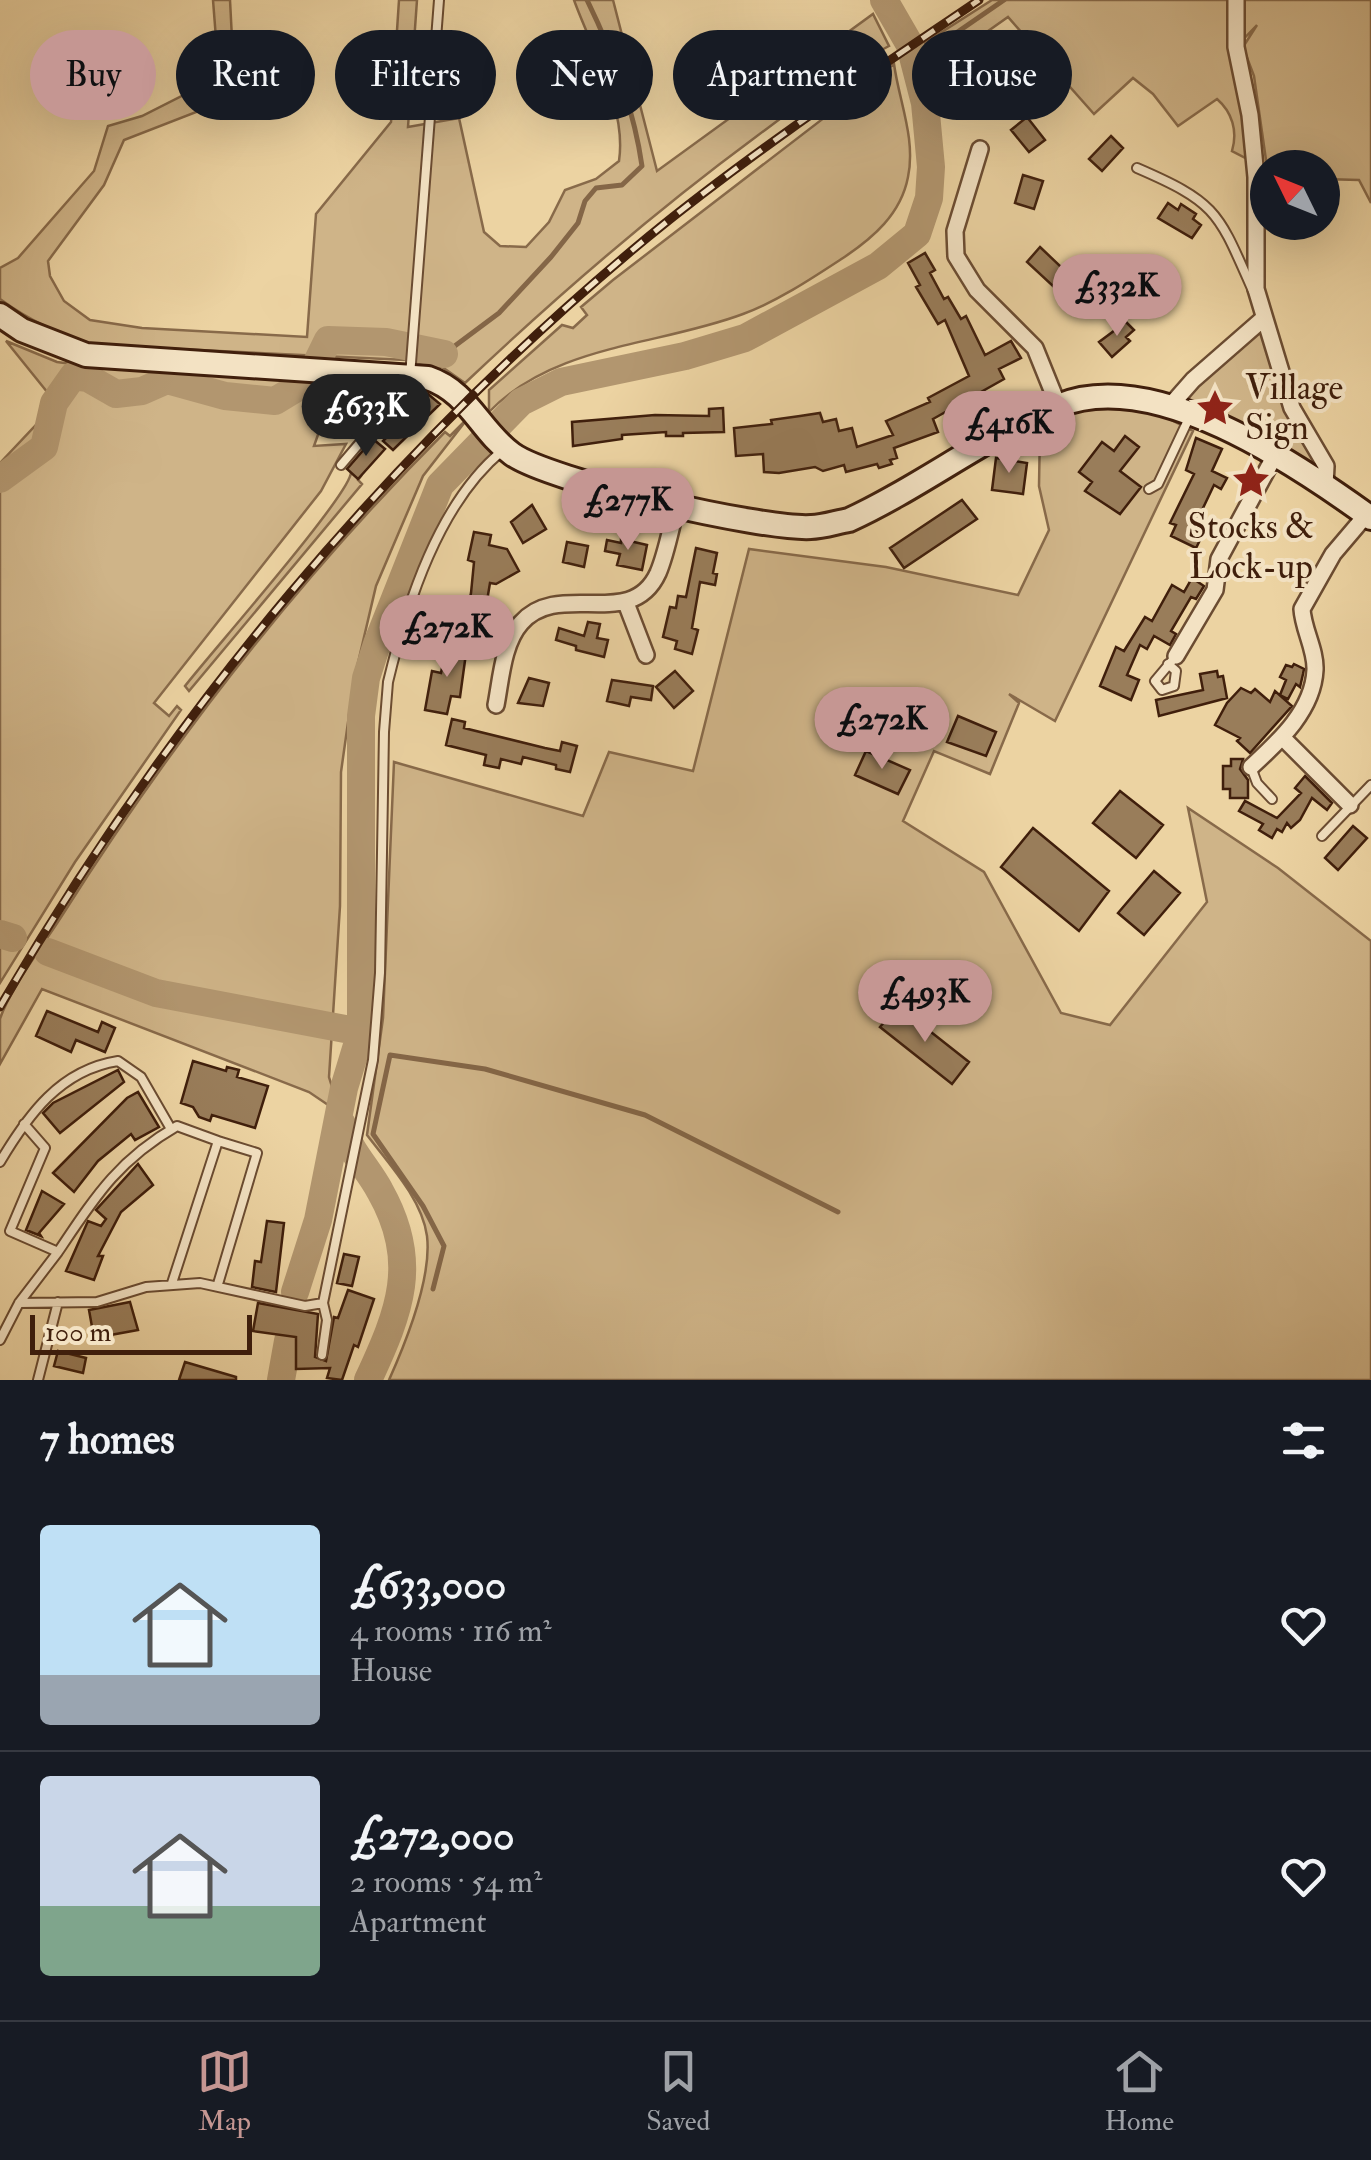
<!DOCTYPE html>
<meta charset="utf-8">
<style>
:root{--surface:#171b24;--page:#20242c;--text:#f1f3f6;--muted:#9ea1a6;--line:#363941;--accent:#c59692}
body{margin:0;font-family:"IM FELL Double Pica",serif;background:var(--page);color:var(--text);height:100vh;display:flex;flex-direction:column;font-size:38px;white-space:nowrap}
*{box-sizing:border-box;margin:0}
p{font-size:32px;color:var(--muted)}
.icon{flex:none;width:55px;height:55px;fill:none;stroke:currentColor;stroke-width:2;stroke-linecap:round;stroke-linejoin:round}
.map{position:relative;height:1380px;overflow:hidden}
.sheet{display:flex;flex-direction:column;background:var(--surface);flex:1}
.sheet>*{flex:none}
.banner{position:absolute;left:30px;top:30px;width:1312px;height:90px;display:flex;gap:20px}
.needle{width:65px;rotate:313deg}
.fabs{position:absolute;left:1250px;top:150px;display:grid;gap:20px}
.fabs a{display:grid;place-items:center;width:90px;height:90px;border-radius:50%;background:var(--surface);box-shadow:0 10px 40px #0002;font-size:50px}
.scale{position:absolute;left:30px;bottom:25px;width:222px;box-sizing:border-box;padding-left:10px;border:5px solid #401f0c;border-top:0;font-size:28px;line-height:35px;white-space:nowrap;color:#401f0c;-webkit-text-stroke:8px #f3e2c3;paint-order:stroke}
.price{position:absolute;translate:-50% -85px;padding:0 22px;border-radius:35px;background:var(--accent);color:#111;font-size:32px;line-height:65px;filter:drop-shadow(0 2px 5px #0008)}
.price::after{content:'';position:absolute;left:50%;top:60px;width:30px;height:22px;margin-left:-15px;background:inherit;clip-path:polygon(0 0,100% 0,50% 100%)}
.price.active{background:#222;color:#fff}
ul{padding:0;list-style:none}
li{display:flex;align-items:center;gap:30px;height:250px;padding:0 40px}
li+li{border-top:2px solid var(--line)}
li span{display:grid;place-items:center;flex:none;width:280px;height:200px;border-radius:10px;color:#555}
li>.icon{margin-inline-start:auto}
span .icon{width:120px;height:120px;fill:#fffc;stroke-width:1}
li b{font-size:42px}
h2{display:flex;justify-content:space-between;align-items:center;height:120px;padding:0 40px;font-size:42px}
.chip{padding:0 35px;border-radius:45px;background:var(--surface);box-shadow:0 10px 40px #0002;font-size:35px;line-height:90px}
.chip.active{background:var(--accent);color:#111}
.tabs{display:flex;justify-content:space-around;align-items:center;height:140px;border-top:2px solid var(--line);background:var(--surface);font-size:28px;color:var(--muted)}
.tabs a{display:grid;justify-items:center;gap:5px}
.tabs .active{color:var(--accent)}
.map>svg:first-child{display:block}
</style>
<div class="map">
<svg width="1371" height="1380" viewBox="0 0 1371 1380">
<rect width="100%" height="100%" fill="#ecd3a2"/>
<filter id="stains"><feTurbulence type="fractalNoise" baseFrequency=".002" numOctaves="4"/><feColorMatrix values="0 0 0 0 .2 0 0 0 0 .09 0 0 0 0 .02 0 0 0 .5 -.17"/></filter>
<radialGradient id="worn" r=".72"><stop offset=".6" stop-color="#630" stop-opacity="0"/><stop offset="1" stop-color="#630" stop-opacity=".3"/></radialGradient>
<!-- green -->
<path fill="#cfb488" stroke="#886a4a" stroke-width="2.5" d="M213,0H230L235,97L124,140L104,185L48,261L50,276L64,301L90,320L142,328L307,337L316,214L391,122L399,0H417L408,127L459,118L484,232L500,246L526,247L549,222L565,190L596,179L619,161C627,108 592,50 574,0H613L657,171L873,14L889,46C842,70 799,105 757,136C654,212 558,295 465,383L442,367L406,360L95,345C59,334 30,321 0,299V268L18,258L94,171L108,126L142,116L219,77Z
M992,0H1371V203L1359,180L1323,179L1322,168L1267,167L1254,76L1243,47L1257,25L1236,47L1257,164L1232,151C1238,131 1232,112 1217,99L1178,126L1153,94L1133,78L1094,114L1008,17L954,55L936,89L920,46Z
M894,64C899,101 916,139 908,177C901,214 873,238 843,258C811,279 778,301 743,314C658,346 555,344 489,412V390L562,325L573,328L587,315L581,307L613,280Z
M1260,331L1264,334L1290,422L1317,462L1315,464L1206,406L1184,399L1187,390Z
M6,341L57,362L103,368L340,373L314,446L346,444L321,491L154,703L169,716L177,706L181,710L75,862L0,983V463L48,412L52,398Z
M1115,403L1157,413L1193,431L1055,721L1009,694L1019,703L990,774L934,751L903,821L984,872L1061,1013L1110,1025L1207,902L1188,808L1278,868L1371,941V1380H389C406,1342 432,1278 427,1236C422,1199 389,1164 367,1135L383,1018L394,762L583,816L609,752L693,771L749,549L886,567L1018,595L1049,530L1039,486L1040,428L1065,413Z
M468,418L423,476L399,532L376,586L354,680L341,772L340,906L329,1077L340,1113L309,1092L42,989L0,1064C0,1050 0,1031 0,1019C9,990 46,941 63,914C172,742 301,576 445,432L450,436Z
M351,472L361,476L358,480L362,484L189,691L185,686C208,656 352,493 351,472Z"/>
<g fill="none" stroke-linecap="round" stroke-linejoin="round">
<!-- stream -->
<path stroke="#846647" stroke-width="5" d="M914,62L1004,0
M444,354L499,313L551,257L578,223L585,201L596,188L622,185L642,166C634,110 612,51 587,0
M433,1289L444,1246L423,1206L373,1134L390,1055L485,1069L645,1115L838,1212"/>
<!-- river -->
<path stroke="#b2966f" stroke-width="28" d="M0,479L44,447L54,403L73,376L88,378L116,394L142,391L167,380L225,396L275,401L308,381L328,340L386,342L444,354
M0,934L13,938
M48,952L156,993L361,1032
M342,1124C348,1150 368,1168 380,1191C420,1262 400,1311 368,1380
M295,1292L318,1220L344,1088L361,1032V716L366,678L377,644L440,485L521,402L561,382L685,356L745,338L878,266L917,234L929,198L931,167L925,103L910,45L884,0
M281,1380L288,1341"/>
</g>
<!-- building -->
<path fill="#997d5a" stroke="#401f0c" stroke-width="2.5" d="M983,45L1006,63L1003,68L1031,103L1015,116L996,92L1003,87L970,62Z
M1027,117L1045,140L1029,152L1011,130Z
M1111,136L1123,148L1102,171L1089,159Z
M1023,175L1043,181L1034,209L1015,203Z
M1168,203L1178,210L1181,204L1196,214L1193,219L1201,225L1192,238L1158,218Z
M1040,247L1080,285L1067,299L1027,262Z
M925,253L935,270L930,273L944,299L948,297L961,319L966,316L985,355L1011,341L1021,358L999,369L1004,379L933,419L938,432L894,448L897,458L890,460L892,464L879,468L877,464L846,472L844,465L823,471L815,467L779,473L764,472L763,454L736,456L734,428L772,424L771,420L800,416L820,413L823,422L836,419L839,431L852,428L857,447L893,435L886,421L930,402L928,398L969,376L945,320L938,324L916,287L920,285L908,263Z
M1126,322L1134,330L1126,337L1130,341L1112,357L1099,342Z
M343,387L375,389L372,408L340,402Z
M428,394L440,404L393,450L383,441L391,433L395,416L415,408Z
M723,408L724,432L683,433V436H666V432L622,435V439L573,446L572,422L655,415L709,416V409Z
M1125,436L1139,447L1120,471L1141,487L1120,514L1085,491L1092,482L1079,472L1102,442L1114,451Z
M1196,438L1222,449L1212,471L1227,478L1221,489L1214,485L1193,529L1203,534L1196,548L1171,536L1176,525L1170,523L1194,474L1186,470Z
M373,439L385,449L358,479L347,469Z
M996,458L1027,463L1023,494L992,490Z
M962,500L977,519L904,568L890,548Z
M532,505L546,529L523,543L511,522Z
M474,532L491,535L489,545L507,549L519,571L496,584L490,583L486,607L492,609L484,644L461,639L471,593L474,562L468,560Z
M621,539L647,545L642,570L617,565L620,554L605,551L607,540L621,543Z
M567,542L588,546L584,567L563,562Z
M696,548L717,553L713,573L717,574L715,585L700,582L692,628L698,630L692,654L675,649L677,641L663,637L670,607L676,608L678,596L686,597Z
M1192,578L1204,586L1196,599L1191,597L1171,631L1176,634L1170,645L1154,636L1147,649L1140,645L1127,675L1139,680L1131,700L1100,686L1116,647L1124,651L1145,617L1152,621L1172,585L1184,592Z
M588,622L600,624L597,638L608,640L604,657L576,650V646L556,640L559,628L584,636Z
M447,643L467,646L460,697L451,696L447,714L425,710L432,671L441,673Z
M1294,664L1304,669L1303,674L1300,687L1296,684L1288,699L1280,695L1286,680L1280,677L1286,665L1292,667Z
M675,671L693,691L674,708L656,687Z
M1217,671L1218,677L1223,676L1227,698L1159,716L1156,700L1203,690L1200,674Z
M529,678L549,683L543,706L518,703Z
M612,680L653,686L651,700L631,697L629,706L607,701Z
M1241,688L1251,693L1255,689L1270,702L1275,691L1292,706L1250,753L1237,741L1240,738L1215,725L1227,703Z
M958,716L996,732L986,756L947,742Z
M452,719L465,722L464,728L545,748L560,751L562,742L577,746L570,772L556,769V765L523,757L521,764L501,759L499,768L484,765L486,755L446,745Z
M866,751L910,770L898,794L855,775Z
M1231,759H1243L1240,769L1248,780V798H1230V789H1223V766H1231Z
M1305,776L1332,803L1327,810L1312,798L1300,820L1291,828L1287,823L1282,832L1277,829L1272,838L1259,830L1263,824L1239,811L1245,801L1277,818L1301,793L1295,788Z
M1120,791L1163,825L1136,858L1093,823Z
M1353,826L1367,838L1338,870L1325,858Z
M1033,828L1109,891L1079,931L1001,867Z
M1154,871L1180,893L1144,935L1118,913Z
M898,1006L969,1062L952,1084L880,1027Z
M47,1011L98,1032L102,1022L115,1028L105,1052L76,1040L71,1052L36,1036Z
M193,1061L226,1071L227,1067L239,1070L237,1077L268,1086L255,1128L212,1115L210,1121L199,1117L193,1107L181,1103Z
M118,1070L124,1082L60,1133L43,1113L53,1103Z
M138,1092L159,1127L135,1140L131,1134L98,1161L74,1192L53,1173L127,1098Z
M138,1164L153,1185L121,1212L98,1256H103L94,1280L66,1271L88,1221L101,1226L106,1219L96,1210Z
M42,1191L64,1204L39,1233L41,1236L26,1230Z
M267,1221L284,1223L276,1292L252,1287L255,1261L261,1262Z
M344,1254L359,1257L352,1286L337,1283Z
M348,1290L374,1299L358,1347L354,1345L342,1380L327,1378L330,1368L296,1369V1337L253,1331L258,1303L318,1314L315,1357L326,1361L334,1317L338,1318Z
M130,1302L138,1330L94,1338L89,1310Z
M58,1351L86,1358L83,1373L54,1366Z
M185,1362L236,1377V1380H179Z"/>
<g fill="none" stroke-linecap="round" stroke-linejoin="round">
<!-- service casing -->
<g stroke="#6b4c32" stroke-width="12">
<path id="service" d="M1137,168C1218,203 1218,212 1253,291
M341,465L405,390L410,376L439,0
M1149,489L1158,484L1190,416
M1168,664L1176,671L1174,686L1162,690L1155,681L1176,656
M1251,767L1257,783L1272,799
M1322,836L1371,785
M218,1141L257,1153L218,1284
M0,1162C28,1115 60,1070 118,1061L141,1077L171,1129
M58,1252C95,1197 118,1160 177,1126L218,1141L172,1283
M19,1303L97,1302L146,1287L200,1283L305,1306L323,1303
M0,1340L19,1303L58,1252L10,1231L45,1148L24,1124
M322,1355L327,1320L323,1303L373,1060L380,973L384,732L388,682C407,603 439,503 502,451
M38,1380L58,1302"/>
</g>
<!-- minor casing -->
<g stroke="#6b4c32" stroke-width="20">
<path id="minor" d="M1236,0V47L1250,115L1256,177V289L1292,408L1326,466L1325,486
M980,149L955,231L956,256L977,290L1035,348L1058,405
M1171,405L1193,380L1264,318
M626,603L646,655
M1176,656L1215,590L1219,559L1274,457
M496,705C501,679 503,643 521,623C559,579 631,632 658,573C667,552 671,526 677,505
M1283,738L1350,805
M1251,767C1278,742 1313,711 1315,670C1316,650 1303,629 1302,609L1333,554L1367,514"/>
</g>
<!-- secondary casing -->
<g stroke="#401f0c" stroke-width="28">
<path id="secondary" d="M0,315L22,330L86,355L428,378C469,392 479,430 512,454C549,481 763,530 811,527C823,527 837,522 849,520C921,487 985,436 1058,406C1153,366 1295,463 1371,518"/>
</g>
<!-- service -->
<use href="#service" stroke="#f3e2c3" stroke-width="8"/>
<!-- minor -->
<use href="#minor" stroke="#f3e2c3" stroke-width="15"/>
<!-- secondary -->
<use href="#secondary" stroke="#f3e2c3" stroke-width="22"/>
<!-- rail casing -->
<g stroke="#401f0c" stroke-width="9">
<path id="rail" d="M0,1007C169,716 388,452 648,237C753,151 867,76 979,0"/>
</g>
<!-- rail -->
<use href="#rail" stroke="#f3e2c3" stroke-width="5" stroke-dasharray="15" stroke-linecap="butt"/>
</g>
<!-- icons -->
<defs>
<g id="sight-bare" transform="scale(3)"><path d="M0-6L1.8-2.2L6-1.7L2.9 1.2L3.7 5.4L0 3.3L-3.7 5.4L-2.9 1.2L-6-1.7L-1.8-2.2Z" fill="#8f2418" stroke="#f3e2c3" stroke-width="2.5" paint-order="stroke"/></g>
</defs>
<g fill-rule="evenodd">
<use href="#sight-bare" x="1215" y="408"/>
<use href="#sight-bare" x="1251" y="480"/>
</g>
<g text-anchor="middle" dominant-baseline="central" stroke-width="8" stroke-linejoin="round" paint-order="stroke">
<!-- poi labels -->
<g font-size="35" fill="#401f0c" stroke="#f3e2c3" text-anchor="start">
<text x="1245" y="388">Village<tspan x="1245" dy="40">Sign</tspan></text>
<text x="1251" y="527" text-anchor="middle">Stocks &amp;<tspan x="1251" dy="40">Lock-up</tspan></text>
</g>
</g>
<rect width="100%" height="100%" filter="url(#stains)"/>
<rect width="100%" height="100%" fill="url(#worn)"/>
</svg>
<div class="fabs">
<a><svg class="needle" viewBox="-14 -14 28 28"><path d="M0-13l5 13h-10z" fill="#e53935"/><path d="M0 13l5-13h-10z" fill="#9ea1a6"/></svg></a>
</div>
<div class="scale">100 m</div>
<b class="price" style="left:1117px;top:339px">£332K</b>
<b class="price active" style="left:366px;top:459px">£633K</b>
<b class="price" style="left:1009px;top:476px">£416K</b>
<b class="price" style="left:628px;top:553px">£277K</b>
<b class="price" style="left:447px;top:680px">£272K</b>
<b class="price" style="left:882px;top:772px">£272K</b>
<b class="price" style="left:925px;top:1045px">£493K</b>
<div class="banner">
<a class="chip active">Buy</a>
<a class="chip">Rent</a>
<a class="chip">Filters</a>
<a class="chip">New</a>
<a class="chip">Apartment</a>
<a class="chip">House</a>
</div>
</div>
<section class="sheet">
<h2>7 homes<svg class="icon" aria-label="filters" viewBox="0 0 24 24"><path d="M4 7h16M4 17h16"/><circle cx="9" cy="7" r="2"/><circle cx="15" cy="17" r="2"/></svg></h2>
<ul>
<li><span style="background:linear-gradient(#bfe0f5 75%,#9aa5b1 0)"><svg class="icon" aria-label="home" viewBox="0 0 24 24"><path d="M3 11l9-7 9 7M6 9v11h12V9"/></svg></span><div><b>£633,000</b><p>4 rooms · 116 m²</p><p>House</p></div><svg class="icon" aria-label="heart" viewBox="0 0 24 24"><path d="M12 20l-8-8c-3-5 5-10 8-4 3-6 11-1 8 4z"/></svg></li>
<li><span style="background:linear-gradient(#c9d6e8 65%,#7fa58c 0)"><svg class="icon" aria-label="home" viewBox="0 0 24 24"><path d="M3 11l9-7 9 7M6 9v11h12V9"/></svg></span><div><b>£272,000</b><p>2 rooms · 54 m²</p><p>Apartment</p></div><svg class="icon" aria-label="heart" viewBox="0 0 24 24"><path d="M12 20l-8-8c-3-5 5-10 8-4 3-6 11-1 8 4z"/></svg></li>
</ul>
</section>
<nav class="tabs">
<a class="active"><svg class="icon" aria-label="map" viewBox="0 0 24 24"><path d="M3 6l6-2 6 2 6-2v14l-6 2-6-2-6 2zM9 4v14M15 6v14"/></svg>Map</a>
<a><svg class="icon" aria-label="saved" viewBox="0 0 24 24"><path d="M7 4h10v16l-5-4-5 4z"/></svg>Saved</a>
<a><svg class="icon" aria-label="home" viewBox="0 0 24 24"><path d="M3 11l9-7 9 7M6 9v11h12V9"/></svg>Home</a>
</nav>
